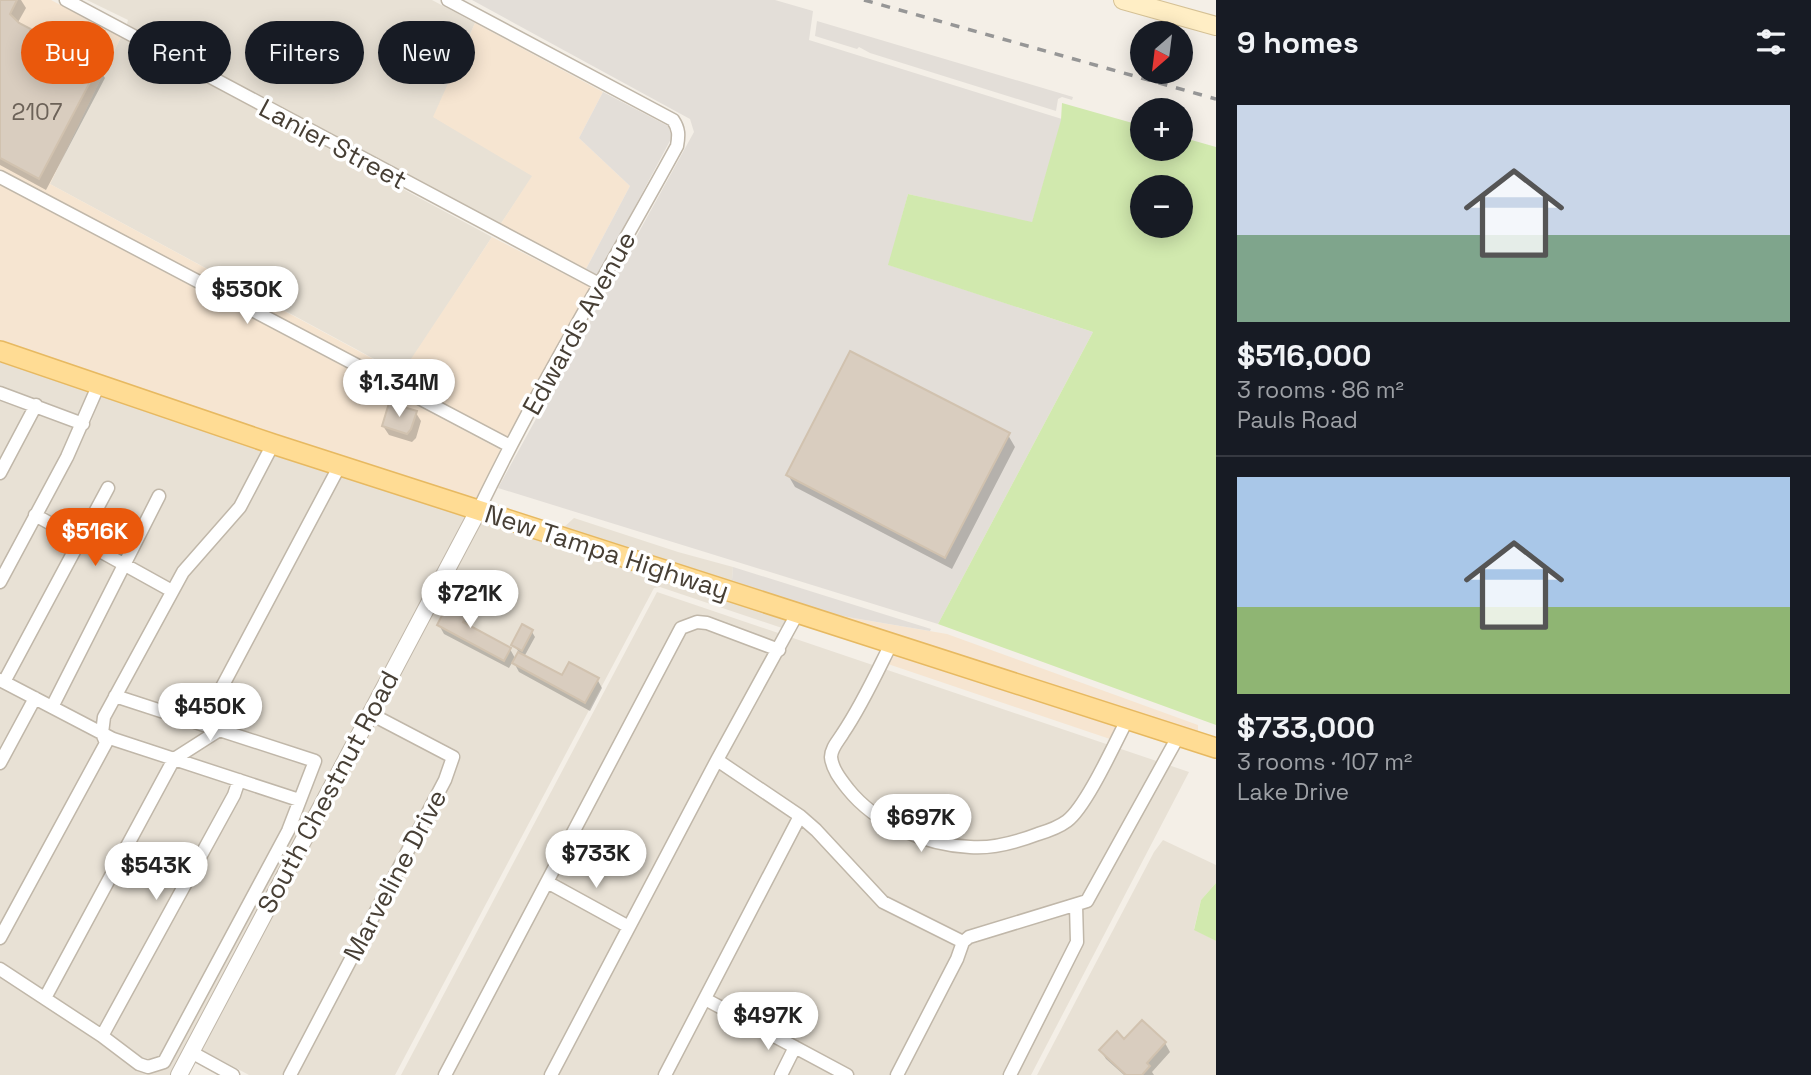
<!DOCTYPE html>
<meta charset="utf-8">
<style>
:root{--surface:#171b24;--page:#242831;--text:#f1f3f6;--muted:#9ea1a6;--line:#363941;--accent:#ea580c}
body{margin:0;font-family:"Space Grotesk",sans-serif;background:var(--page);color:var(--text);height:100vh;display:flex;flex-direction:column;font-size:26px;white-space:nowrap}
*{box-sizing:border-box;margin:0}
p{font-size:23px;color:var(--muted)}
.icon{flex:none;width:38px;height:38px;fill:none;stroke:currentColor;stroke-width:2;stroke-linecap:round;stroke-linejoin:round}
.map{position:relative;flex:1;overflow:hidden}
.panel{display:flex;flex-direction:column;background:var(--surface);width:595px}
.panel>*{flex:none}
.banner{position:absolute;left:21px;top:21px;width:665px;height:63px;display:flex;gap:14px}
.needle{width:46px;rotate:208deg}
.buttons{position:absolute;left:1130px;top:21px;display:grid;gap:14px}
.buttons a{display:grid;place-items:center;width:63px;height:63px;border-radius:50%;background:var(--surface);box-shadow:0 4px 18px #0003;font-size:35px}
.price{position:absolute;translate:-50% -60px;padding:0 16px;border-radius:24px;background:#fff;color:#222;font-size:23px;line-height:46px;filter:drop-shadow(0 2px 4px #0008)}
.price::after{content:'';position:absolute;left:50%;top:42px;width:21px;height:16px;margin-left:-10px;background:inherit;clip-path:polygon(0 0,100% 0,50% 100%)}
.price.current{background:var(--accent);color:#fff}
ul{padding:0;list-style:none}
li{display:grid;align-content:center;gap:14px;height:371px;padding:0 21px}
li+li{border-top:2px solid var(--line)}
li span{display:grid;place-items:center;height:217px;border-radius:0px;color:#555}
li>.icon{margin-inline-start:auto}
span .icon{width:126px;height:126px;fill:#fffc;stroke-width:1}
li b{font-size:30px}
h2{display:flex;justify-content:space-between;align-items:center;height:84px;padding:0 21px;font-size:30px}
.pill{padding:0 24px;border-radius:32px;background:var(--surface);box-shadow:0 4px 18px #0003;font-size:24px;line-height:63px}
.pill.current{background:var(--accent);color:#fff}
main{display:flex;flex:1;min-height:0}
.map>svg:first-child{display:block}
</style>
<main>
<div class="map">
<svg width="1216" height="1075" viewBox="0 0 1216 1075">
<rect width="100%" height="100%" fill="#f4efe7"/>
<!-- residential -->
<path fill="#e8e1d5" d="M87,0H432L475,23L434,117L533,176L500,225L127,24L128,20Z
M121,37L492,237L402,374L50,184Z
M0,358L90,389L79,418L91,422L102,393L263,448L251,471L261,478L275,452L330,470L318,493L329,499L343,474L469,514L405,630L172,1075H0Z
M481,518L793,621L788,630L660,587L654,588L395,1075H297L451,783L457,764L459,758L456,750L379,710Z
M574,518L678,552L733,567L732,580L787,603L562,529Z
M657,592L1189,772L1031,1075H401Z
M372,722L445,761L439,777L282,1075H249L200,1049Z
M1163,840L1216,865V883L1201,900L1194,929L1216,941V1075H1037L1154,852Z"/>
<!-- commercial -->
<path fill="#f6e5d1" d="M0,0H51L121,37L50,184L401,374L492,237L592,288L507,437L0,169Z
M475,23L603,92L579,138L630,186L586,269L500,225L532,176L433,117Z
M0,185L501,450L476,500L343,459L0,343Z
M806,610L947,634L1198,725V734Z
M894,653L1118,725L1110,739L888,664Z"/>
<!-- industrial -->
<path fill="#e3ded8" d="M472,0H775L813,11L809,40L1062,119L1032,223L908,194L889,265L1093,332L938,624L498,488L694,132L690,119Z
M817,21L1073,97L1072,100L1062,97L1058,99L1056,111L870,53L859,47L857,49L815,36Z
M603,92L668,126L672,137L598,276L586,269L630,186L579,138Z
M733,567L931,629L930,631L806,610L732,580Z"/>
<!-- green -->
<path fill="#d1e9ae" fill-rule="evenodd" d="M1062,103L1143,126V149H1181V137L1216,147V725L938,624L1093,332L888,265L908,194L1032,222L1061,120ZM1143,187H1181V226H1143Z
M1216,883V941L1194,930L1201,900Z"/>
<!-- shadow -->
<path fill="#0003" d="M0,0H21L26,8L17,24L98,67L105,78L46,190L0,165Z
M416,413L421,421L416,438L412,442L389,435L383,426Z
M1008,435L1015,447L952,569L795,487L788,475Z
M470,608L475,616L469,628L510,649L516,660L520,653L513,645L523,627L532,632L535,637L524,657L562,678L597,679L602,688L590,711L519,672L513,661L509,668L444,634L439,625Z
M1124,1041L1165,1043L1170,1052L1152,1072L1154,1075H1124L1106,1059L1101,1051Z"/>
<!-- building -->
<path fill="#d9cdbf" stroke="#d1c2af" stroke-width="2" d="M0,0H17L10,14L19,23L99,65L39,179L0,158Z
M850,351L1010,433L945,558L786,475Z
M389,403L417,411L411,429L407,434L382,426Z
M457,598L472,606L463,622L511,648L504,661L437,625L450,600L455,602Z
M522,624L533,630L522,651L511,645Z
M518,652L562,675L569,662L599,678L585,703L512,663Z
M1142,1020L1166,1042L1147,1063L1150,1066L1142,1075H1126L1099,1050L1117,1031L1124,1039Z"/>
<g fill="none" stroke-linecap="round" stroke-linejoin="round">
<!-- minor casing -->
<g stroke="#c0b7a9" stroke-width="15">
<path id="minor" d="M66,0L601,285
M448,0L673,120C679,129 679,135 677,146C611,267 539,385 479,509
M0,177L510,446
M0,393L83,424
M0,473L36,405
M35,515L172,591
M0,582L67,457L99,384
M891,644C876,674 862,705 843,733C839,740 831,748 831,757C832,769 841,780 848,789C876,824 926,845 970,847C993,849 1017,842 1038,834C1048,831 1059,827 1067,821C1086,807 1115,743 1127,720
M0,680L113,739L299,800
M4,682L108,488
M52,707L159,496
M717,760L800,816L816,830L883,902L963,942
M0,763L35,698
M547,882L629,927
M0,938L106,743L102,733L104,717L183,572L240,507L273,444
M963,942L969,937L1087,901L1179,735
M0,969L102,1036L139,1064L148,1067L164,1062L288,831L315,761L115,696
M45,998L174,759L221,729L218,709L222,687L340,465
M705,999L847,1075
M102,1036L234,795L239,780
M191,1052L233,1075
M290,1075L445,780L453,757L369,713
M445,1075L681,628L697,622L707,623L779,650
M551,1075L717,760L797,614
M665,1075L800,816
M781,1075L795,1047
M897,1075L957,959L963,942
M1010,1075L1077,942L1076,905"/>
</g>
<!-- tertiary casing -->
<g stroke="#c0b7a9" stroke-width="18">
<path id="tertiary" d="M179,1075L479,509"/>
</g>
<!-- secondary casing -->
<g stroke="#d5c195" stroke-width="20">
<path id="secondary" d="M1123,0L1216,26"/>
</g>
<!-- primary casing -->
<g stroke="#e7b961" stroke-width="22">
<path id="primary" d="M0,351L273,444L1216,748"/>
</g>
<!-- minor -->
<use href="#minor" stroke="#fff" stroke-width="12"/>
<!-- tertiary -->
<use href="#tertiary" stroke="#fff" stroke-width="16"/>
<!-- secondary -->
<use href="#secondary" stroke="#ffeec5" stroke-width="18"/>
<!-- primary -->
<use href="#primary" stroke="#ffdc94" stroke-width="19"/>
<!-- rail -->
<path stroke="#969696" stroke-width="3.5" stroke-dasharray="9 9" stroke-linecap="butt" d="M864,0L1216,99"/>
</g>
<g text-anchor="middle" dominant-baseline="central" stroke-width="7" stroke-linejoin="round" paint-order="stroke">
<!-- number labels -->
<g font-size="23" fill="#6c6258">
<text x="37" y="112">2107</text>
</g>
<!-- street labels -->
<g font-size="26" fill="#473f35" stroke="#fff">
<text transform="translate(333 144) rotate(28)">Lanier Street</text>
<text transform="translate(579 323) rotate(-61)">Edwards Avenue</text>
<text transform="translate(607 552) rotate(18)">New Tampa Highway</text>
<text transform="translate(328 792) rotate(-62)">South Chestnut Road</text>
<text transform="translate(395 875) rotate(-62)">Marveline Drive</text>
</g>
</g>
</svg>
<div class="buttons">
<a><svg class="needle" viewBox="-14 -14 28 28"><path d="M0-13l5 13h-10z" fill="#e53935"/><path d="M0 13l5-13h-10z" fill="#9ea1a6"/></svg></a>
<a>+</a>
<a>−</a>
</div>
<b class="price" style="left:247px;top:326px">$530K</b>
<b class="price" style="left:399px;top:419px">$1.34M</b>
<b class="price current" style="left:95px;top:568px">$516K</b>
<b class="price" style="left:470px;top:630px">$721K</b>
<b class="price" style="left:210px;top:743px">$450K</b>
<b class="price" style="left:921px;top:854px">$697K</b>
<b class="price" style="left:596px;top:890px">$733K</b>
<b class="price" style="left:156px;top:902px">$543K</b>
<b class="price" style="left:768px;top:1052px">$497K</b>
<div class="banner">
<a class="pill current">Buy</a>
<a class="pill">Rent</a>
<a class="pill">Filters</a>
<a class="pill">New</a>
</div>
</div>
<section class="panel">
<h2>9 homes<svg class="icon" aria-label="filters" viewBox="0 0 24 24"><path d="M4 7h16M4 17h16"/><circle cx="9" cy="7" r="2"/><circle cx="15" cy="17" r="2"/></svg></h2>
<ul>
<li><span style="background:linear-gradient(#c9d6e8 60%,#7fa58c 0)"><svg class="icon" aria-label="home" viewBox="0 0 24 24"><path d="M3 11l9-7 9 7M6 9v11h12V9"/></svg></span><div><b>$516,000</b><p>3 rooms · 86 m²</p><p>Pauls Road</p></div></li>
<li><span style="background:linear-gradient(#a9c7e8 60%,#8fb573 0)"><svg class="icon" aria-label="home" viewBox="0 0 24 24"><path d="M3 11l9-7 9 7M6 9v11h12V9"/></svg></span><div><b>$733,000</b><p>3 rooms · 107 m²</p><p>Lake Drive</p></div></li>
</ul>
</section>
</main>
